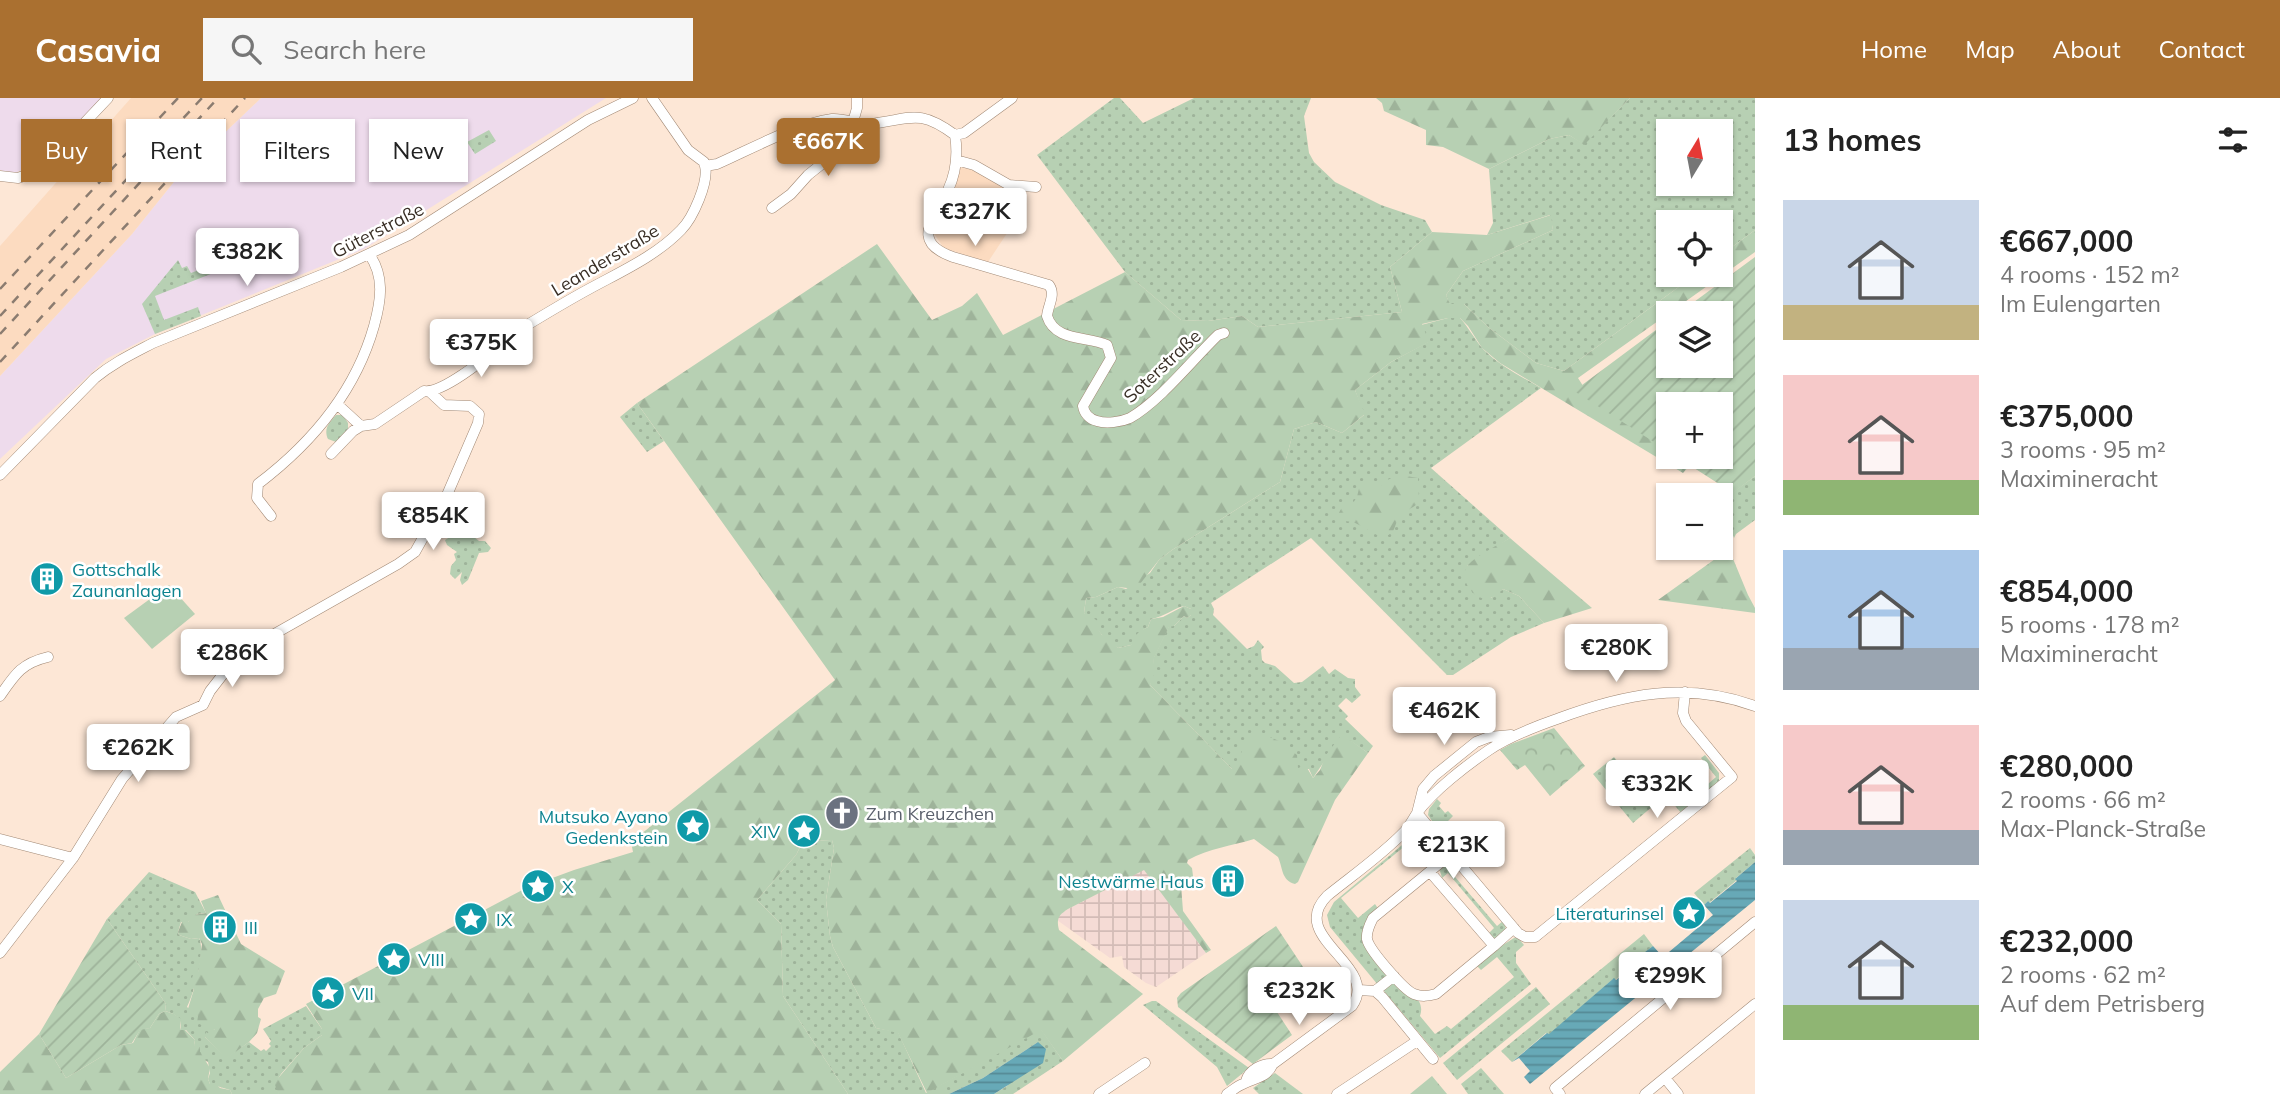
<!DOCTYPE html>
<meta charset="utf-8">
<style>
:root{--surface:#fff;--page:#f6f6f6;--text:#222;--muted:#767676;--accent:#aa7030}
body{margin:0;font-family:Mulish,sans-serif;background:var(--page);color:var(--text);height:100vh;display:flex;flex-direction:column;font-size:26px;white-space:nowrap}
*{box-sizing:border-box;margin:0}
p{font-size:23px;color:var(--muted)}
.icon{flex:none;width:38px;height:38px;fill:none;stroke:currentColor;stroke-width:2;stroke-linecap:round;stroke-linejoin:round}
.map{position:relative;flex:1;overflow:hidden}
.sheet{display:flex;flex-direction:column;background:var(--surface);width:525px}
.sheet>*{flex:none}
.guide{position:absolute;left:21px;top:21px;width:665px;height:63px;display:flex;gap:14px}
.needle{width:46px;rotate:10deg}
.controls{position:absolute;left:1656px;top:21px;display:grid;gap:14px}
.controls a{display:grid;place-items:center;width:77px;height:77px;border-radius:0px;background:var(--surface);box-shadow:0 2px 5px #0004;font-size:35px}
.price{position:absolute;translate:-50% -60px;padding:0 16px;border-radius:7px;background:#fff;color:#222;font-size:23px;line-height:46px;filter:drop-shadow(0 2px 4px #0008)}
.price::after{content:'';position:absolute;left:50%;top:42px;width:21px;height:16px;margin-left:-10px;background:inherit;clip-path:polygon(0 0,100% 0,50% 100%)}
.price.current{background:var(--accent);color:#fff}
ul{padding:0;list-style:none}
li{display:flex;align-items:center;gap:21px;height:175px;padding:0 28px}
li span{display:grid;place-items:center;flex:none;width:196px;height:140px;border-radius:0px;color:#555}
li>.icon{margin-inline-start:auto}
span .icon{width:84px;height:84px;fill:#fffc;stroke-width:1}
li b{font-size:30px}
h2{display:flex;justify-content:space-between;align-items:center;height:84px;padding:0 28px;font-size:30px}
.tag{padding:0 24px;border-radius:0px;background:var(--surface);box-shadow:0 2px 5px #0004;font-size:24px;line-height:63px}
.tag.current{background:var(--accent);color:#fff}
header{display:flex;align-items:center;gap:42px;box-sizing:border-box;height:98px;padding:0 35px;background:var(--accent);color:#fff}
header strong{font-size:33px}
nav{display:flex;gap:38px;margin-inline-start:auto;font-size:24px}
.search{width:490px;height:63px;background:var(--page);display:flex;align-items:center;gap:18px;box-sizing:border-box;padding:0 24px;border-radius:0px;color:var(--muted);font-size:26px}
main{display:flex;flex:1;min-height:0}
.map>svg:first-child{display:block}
</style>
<header>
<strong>Casavia</strong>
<div class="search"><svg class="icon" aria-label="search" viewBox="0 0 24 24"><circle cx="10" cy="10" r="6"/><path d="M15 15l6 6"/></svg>Search here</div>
<nav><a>Home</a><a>Map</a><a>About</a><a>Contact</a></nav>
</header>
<main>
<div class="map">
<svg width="1755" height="996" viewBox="0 0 1755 996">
<defs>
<pattern id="industrial-grid" width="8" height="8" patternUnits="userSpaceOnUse" patternTransform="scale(1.75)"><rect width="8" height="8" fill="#f5dbd5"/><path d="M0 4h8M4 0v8" fill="none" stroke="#d3bcb7"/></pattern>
<pattern id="grass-dots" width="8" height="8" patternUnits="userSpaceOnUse" patternTransform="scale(1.75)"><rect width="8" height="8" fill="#b7d0b3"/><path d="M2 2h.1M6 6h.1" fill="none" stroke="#9eb39a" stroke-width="1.8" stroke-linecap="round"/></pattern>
<pattern id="forest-firs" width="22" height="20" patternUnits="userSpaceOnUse" patternTransform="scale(1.75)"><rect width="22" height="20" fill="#b7d0b3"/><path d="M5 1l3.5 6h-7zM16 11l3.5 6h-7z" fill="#9eb39a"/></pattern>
<pattern id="park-crowns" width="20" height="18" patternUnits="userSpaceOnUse" patternTransform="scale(1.75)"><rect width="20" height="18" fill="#b7d0b3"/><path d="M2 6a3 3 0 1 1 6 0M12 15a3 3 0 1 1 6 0" fill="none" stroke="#9eb39a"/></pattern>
<pattern id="garden-furrows" width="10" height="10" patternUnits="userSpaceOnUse" patternTransform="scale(1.75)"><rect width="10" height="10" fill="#b7d0b3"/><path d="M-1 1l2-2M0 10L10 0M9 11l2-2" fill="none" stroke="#9eb39a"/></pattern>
<pattern id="water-rules" width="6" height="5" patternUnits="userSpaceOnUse" patternTransform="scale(1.75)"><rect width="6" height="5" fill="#67a9b7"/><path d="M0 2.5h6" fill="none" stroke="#568a95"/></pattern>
</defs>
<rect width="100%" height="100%" fill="#fde7d6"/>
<!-- commercial -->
<path fill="#eedbec" d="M0,0H102L40,63L13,76L0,72Z
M261,0H606L364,151L155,236L106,261L0,361V278L132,136L177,80Z"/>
<!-- industrial -->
<path fill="url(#industrial-grid)" d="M1144,771L1206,855L1156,889L1146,885L1124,869L1122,858L1110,860L1057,822L1058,818L1068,811Z"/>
<!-- built -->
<path fill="#fcdbc0" d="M131,0H261L177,80L132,136L0,278V148Z
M960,70L973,71L1027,105L988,164L944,150L934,136L935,125L955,87Z"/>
<!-- grass -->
<path fill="url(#grass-dots)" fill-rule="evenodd" d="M1114,0H1120L1143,25L1194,0H1311L1304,18L1309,55L1314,64L1335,84L1381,107L1425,122L1432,134L1390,169L1402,214L1258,229L1242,218L1208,223L1181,222L1125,174L1037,57Z
M1630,0H1755V132L1720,158V124H1668V177H1695L1564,273L1536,265L1488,229L1464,206L1450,207L1446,197L1463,173L1553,132L1550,117L1487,137L1493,125L1489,71L1549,41L1569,37L1584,46ZM1668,33H1720V86H1668Z
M489,32L496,43L475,56L467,44Z
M243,155L246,162L155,198L164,222L198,209L201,218L155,236L142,206L178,162L182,170L187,168L191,175Z
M1448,220H1460C1469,230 1475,242 1484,252C1500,268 1522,279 1541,290L1431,370L1510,440L1467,468L1491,500L1503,491L1519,498L1544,525L1511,539L1453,577H1447L1311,440L1211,505L1214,511L1213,517L1247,551L1254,548L1258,542L1264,549L1261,552L1262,562L1265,565L1275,568L1294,585L1302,584L1323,568L1329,576L1335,571L1348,580L1355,581V589L1361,597L1352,605L1346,600L1338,608L1348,618L1345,621L1373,648L1368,655L1342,637L1313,680L1309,671H1232L1150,587L1154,559L1169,528H1174L1184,518L1187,520L1191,517V511L1184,508C1172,511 1164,519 1151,521L1148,529L1143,532L1131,547L1118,550L1102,537L1084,515L1086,500L1096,499L1118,489L1126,491L1150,475L1159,462L1172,452L1280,384L1294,331L1316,324L1342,335L1364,317L1355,292L1391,264L1428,244L1421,227Z
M637,305L664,343L647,354L620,319Z
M336,317H343L348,325V335L336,344L328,341C323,330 330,324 336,317Z
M1755,378V422L1736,436L1734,440L1720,404Z
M483,419C483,429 475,431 474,439L479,443H485L491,450L488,454L479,455L468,482L462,487L460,482L462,474L455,481L450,476L451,468L456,462L454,456L457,454L447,447L445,442Z
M1705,657L1719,675V685L1682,716L1666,697L1665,693L1679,683L1693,699L1716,679L1701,660Z
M1614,659L1624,671L1625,676L1618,679L1615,684L1620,695L1625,697L1633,695L1636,689L1637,678L1640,679L1660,702L1633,725L1593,676Z
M1437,701L1441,705L1439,708L1445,715L1448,713L1453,718L1448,723L1452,728L1450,731L1454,737L1449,740L1443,739L1428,717L1429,711Z
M1420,732L1432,739L1443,752L1442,758L1434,766L1422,752L1414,758L1405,748L1341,800L1358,820L1375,806L1379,812L1365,831L1388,878L1378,887L1330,829L1327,817L1334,804Z
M832,742L834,750L826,802L830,838L833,849L876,930L898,934L926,995L1041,931L1063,963L1013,996H994L1007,988L1038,944L983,980L949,996H848L783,898L781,826L757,802L796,757L803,743Z
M1750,750L1755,757V764L1736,780L1737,782L1709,805L1708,803L1704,807L1694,795Z
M1448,765L1455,767L1450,773L1497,828L1503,823L1506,831L1499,840H1493L1488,836L1494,830L1448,775L1442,780L1440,773L1441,768Z
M149,774L195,794L206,815L197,816L188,824H181L178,834L179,837L191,841L199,840C206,853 194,895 187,909L216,933L205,939L226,960L249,944L261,953L264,951L266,953L271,948L269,946L271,943L263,931L306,908L322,931V937L304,950L281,976L278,981L279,996H232L230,992L210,986L208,981L210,975L208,964L204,962L194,947L195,942L186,932H180C184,920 175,916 165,913L166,906L107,821Z
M1644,836L1653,848L1642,857L1643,860L1615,882L1613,881L1549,937L1546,935L1512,964L1501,953Z
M1514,840H1518L1524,847L1516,854V865L1531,886L1440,960L1383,892L1392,885H1396C1408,894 1426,900 1420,918L1435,936L1447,928L1451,931L1514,879L1497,859L1481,872L1477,868L1495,852Z
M1536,889L1550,906L1457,982L1443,965Z
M1152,903H1156L1249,970L1227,988L1217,969L1143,907Z
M1481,970L1504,996H1468L1461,986Z
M1275,975L1303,996H1259L1253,990Z"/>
<!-- forest -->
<path fill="url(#forest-firs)" d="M1376,0H1630L1584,47L1569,37L1549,41L1489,71L1443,49L1426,47V32L1384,13L1382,5Z
M1551,117L1553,132L1463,173L1446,197L1450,206H1464L1488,229L1536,265L1564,273L1695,177H1720V158L1755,132V154L1578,280L1585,291L1668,349V359H1681L1691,366L1683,375L1500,265L1482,250L1468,228L1460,220H1448L1422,226L1429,244L1391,264L1355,292L1365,316L1342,335L1316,324L1294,331L1280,384L1172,452L1159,462L1136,491L1118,489L1096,499L1086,500L1084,515L1098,523V531L1102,537L1109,538L1118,550L1131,547C1133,537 1140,533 1148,529L1151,521L1163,519L1184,508L1191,511V517L1187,520L1184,518L1174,528L1169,529L1154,560L1153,580L1150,587L1232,671L1254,632L1279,643L1297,657L1298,670L1306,668L1313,680L1320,672L1326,657L1342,636L1368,655L1335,702L1298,784L1295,786C1281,782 1283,770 1278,759L1254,741C1232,748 1209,750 1188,762L1187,765L1192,770L1194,786L1181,787L1183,813L1211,852L1206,855L1144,772L1068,811C1059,817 1056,820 1059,832L1143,896L1063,963L1041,932L927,995L898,935L876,930L833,849L830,838L826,802L834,750L832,742L803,743L796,757L757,802L781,826L783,898L848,996H279L274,985L304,950L322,937V931L306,906L528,789L574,772L633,754L631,744L835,582L637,305L877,146L932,222L962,208L977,195L1003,237L1125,174L1181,222L1208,223L1242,218L1258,229L1402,214L1390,169L1432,134L1487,137Z
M1400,377L1418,380L1419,404C1414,410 1406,412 1401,417C1396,422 1396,428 1393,433C1379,450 1360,418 1342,424L1336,420L1345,404L1353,405L1357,399L1360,386L1366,384L1376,392L1387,382Z
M1510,440L1592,510L1544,525L1519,498L1503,491C1500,494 1495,499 1490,500C1474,505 1457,479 1468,467C1477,457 1498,447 1510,440Z
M1729,451L1748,497L1755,510V515L1658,502Z
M218,797L241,846L285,873L276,896L264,900L258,911V919L261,921L257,935L249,944L226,961L205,939L206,934L209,936L215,932L197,925L198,918L187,914L194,891L191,883L193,877L198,874L202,846L199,840L191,841L179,837L178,834L183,821L188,824L193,817L206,815L201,803Z
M165,913L174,916L181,921L180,932H185L195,942L194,947L200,949V954L210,970L208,981L210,986H216L220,990L230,992L232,996H0V974L39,936L66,980L121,947L133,945L140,931L150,930L159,916Z"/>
<!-- park -->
<path fill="url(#park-crowns)" d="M1554,630L1585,668L1550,698L1525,667L1517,672L1500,652L1511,646Z
M1432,978L1447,996H1410Z"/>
<!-- garden -->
<path fill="url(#garden-furrows)" d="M1755,159V378L1733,395L1677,359H1720V306H1668V353L1574,293L1668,223V268H1720V215H1679Z
M107,821L166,906L165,913L159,916L150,930L140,932L132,945L121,947L66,980L39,936Z
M1276,828L1313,884L1275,911L1292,937L1253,966L1178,909L1177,900L1181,895Z"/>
<!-- pitch -->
<path fill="#b7d0b3" d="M169,487L195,516L152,551L124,520Z"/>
<!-- water -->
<path fill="url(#water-rules)" d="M1755,764V802L1530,986L1524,979L1530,973L1519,960L1512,964L1547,935L1549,936L1614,880L1616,882L1643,860L1641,857L1653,848L1663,859L1713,817L1704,807L1708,803L1710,805L1737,783L1735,781Z
M1038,944L1046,951L1043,965L994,996H949L983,980Z"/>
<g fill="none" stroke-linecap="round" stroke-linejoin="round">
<!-- minor casing -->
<g stroke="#a18874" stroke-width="11">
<path id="minor" d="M652,0L688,52L704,64L705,68L717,66C751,51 796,26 832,21C845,20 857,27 869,26C910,22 917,9 955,37L964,35L1012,0
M955,37C958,56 956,75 948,92C936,120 908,143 953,159L1049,187C1056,197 1048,207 1047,218C1055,244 1088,238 1107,247L1111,260L1083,308C1084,315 1089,321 1097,323C1106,326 1121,324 1130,320C1161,302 1192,262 1218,237L1224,235
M956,62L974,67L1009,87L1036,89
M0,78L18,80L40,72L108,0
M772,110L791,96L808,77L833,57L853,24L857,10V0
M519,232C542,218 565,204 589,191C620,174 656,158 681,132C693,120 709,84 705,68
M361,328L375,326L424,293C445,296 496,251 514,237
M331,356L353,333L361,328L338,307
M0,377L95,280C113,265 132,256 153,245L341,169L409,137L588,22L633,0
M271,418L257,400L258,386C312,345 355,295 374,228C381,203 385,178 369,156
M0,598C15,576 22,565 48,559
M1417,715L1518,835L1525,839H1535L1732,679L1686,623L1683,615L1685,594
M1417,715L1423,691L1434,678L1476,644L1489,639L1511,637
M0,741L73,760
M1430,774L1494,848L1436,896C1428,898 1422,899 1414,896C1404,892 1369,852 1367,841C1366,833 1370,826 1373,820L1451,756
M1494,848L1514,830
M0,855L73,760L122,681L142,658L176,619L203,607L210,593L224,575L245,554L262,543L398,466L415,454L447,397L478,325L479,316L470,308L444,307L430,294
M1359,892L1375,893L1382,899L1433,961
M1375,893L1394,878
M1665,980L1678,996
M1246,983C1249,972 1262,965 1273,966
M1099,996L1145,965
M1227,996C1232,993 1237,988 1243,986C1255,979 1266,981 1273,966L1352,908C1381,867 1286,840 1327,798C1353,777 1382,757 1405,733C1410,727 1413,721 1417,715C1433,693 1467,667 1489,652C1510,638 1534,629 1557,621C1624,596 1685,583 1755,608
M1337,996L1417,943
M1560,996L1555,990L1755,824
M1645,996L1755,906"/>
</g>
<!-- minor -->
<use href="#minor" stroke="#fff" stroke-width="10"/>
<!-- rail -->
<path stroke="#8b7c70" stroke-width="2.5" stroke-dasharray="9 9" stroke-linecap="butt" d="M195,54L245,0
M0,191L178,0
M0,218L202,0
M0,236L218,0
M0,264L166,84L197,42"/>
</g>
<!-- icons -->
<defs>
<g id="building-disc" transform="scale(1.75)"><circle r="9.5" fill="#0f9aa8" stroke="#fff"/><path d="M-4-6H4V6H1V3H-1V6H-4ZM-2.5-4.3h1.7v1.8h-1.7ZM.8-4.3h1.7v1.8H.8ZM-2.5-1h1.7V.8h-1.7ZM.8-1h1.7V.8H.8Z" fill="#fff"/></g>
<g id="church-disc" transform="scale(1.75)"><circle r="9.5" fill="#6b7280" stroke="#fff"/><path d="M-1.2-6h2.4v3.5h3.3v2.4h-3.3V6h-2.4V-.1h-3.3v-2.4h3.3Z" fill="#fff"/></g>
<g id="sight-disc" transform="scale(1.75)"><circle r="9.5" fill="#0f9aa8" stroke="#fff"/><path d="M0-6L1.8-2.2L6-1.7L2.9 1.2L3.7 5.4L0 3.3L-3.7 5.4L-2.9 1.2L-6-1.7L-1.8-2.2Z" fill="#fff"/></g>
</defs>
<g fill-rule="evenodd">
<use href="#building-disc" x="47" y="481"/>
<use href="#church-disc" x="842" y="715"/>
<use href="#sight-disc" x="693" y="728"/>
<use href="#sight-disc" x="804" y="733"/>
<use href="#building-disc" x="1228" y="783"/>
<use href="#sight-disc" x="538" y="788"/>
<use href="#sight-disc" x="1689" y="815"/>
<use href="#sight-disc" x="471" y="821"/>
<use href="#building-disc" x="220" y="829"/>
<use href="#sight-disc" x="394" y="861"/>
<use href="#sight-disc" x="328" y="895"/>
</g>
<g text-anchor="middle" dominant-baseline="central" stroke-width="5" stroke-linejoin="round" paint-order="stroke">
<!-- street labels -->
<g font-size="18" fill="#382e25" stroke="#fff">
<text transform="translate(378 132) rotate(-27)">Güterstraße</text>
<text transform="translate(605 162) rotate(-31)">Leanderstraße</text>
<text transform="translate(1162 268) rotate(-43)">Soterstraße</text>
</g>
<!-- culture labels -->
<g font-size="18" fill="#0d838f" stroke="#fff" text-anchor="start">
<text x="72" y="471">Gottschalk<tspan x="72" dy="21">Zaunanlagen</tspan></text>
<text x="668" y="718" text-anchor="end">Mutsuko Ayano<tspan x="668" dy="21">Gedenkstein</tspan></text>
<text x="780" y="733" text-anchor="end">XIV</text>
<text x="1204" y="783" text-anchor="end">Nestwärme Haus</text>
<text x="562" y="788">X</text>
<text x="1664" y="815" text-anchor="end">Literaturinsel</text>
<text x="496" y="821">IX</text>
<text x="244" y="829">III</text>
<text x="418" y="861">VIII</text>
<text x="352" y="895">VII</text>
</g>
<!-- worship labels -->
<g font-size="18" fill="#5b616d" stroke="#fff" text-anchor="start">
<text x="866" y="715">Zum Kreuzchen</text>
</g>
</g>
</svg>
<div class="controls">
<a><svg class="needle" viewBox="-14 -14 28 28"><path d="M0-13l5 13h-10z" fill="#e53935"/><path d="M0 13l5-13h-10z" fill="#767676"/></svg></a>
<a><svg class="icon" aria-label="locate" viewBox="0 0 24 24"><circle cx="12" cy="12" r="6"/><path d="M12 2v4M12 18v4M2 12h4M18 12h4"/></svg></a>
<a><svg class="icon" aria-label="layers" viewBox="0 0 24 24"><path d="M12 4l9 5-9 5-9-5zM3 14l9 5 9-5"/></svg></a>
<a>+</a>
<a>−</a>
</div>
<b class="price current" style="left:828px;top:80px">€667K</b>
<b class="price" style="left:975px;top:150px">€327K</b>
<b class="price" style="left:247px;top:190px">€382K</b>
<b class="price" style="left:481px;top:281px">€375K</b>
<b class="price" style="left:433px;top:454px">€854K</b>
<b class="price" style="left:1616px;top:586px">€280K</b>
<b class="price" style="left:232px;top:591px">€286K</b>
<b class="price" style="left:1444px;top:649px">€462K</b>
<b class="price" style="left:138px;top:686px">€262K</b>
<b class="price" style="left:1657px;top:722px">€332K</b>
<b class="price" style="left:1453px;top:783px">€213K</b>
<b class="price" style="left:1670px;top:914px">€299K</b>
<b class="price" style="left:1299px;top:929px">€232K</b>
<div class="guide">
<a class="tag current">Buy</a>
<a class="tag">Rent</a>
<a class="tag">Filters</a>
<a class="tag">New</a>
</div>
</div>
<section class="sheet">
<h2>13 homes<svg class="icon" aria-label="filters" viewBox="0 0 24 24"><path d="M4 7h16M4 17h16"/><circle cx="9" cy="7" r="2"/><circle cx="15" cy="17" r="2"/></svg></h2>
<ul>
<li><span style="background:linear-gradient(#c9d6e8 75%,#c2b280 0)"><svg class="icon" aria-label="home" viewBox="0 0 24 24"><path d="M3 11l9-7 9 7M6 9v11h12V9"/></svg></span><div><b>€667,000</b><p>4 rooms · 152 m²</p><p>Im Eulengarten</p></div></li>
<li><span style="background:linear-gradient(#f6c9c9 75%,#8fb573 0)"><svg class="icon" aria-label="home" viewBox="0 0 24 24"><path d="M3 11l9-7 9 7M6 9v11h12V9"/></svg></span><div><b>€375,000</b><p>3 rooms · 95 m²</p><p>Maximineracht</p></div></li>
<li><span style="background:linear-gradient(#a9c7e8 70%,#9aa5b1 0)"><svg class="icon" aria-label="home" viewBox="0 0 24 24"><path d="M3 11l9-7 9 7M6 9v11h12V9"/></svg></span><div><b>€854,000</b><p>5 rooms · 178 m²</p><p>Maximineracht</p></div></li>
<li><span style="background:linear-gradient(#f6c9c9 75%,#9aa5b1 0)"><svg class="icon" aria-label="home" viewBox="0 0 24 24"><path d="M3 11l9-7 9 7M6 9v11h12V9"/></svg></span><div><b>€280,000</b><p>2 rooms · 66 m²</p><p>Max-Planck-Straße</p></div></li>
<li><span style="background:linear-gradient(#c9d6e8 75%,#8fb573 0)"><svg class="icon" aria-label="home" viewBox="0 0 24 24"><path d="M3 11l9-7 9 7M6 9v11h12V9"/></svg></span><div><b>€232,000</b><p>2 rooms · 62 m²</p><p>Auf dem Petrisberg</p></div></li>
</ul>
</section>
</main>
